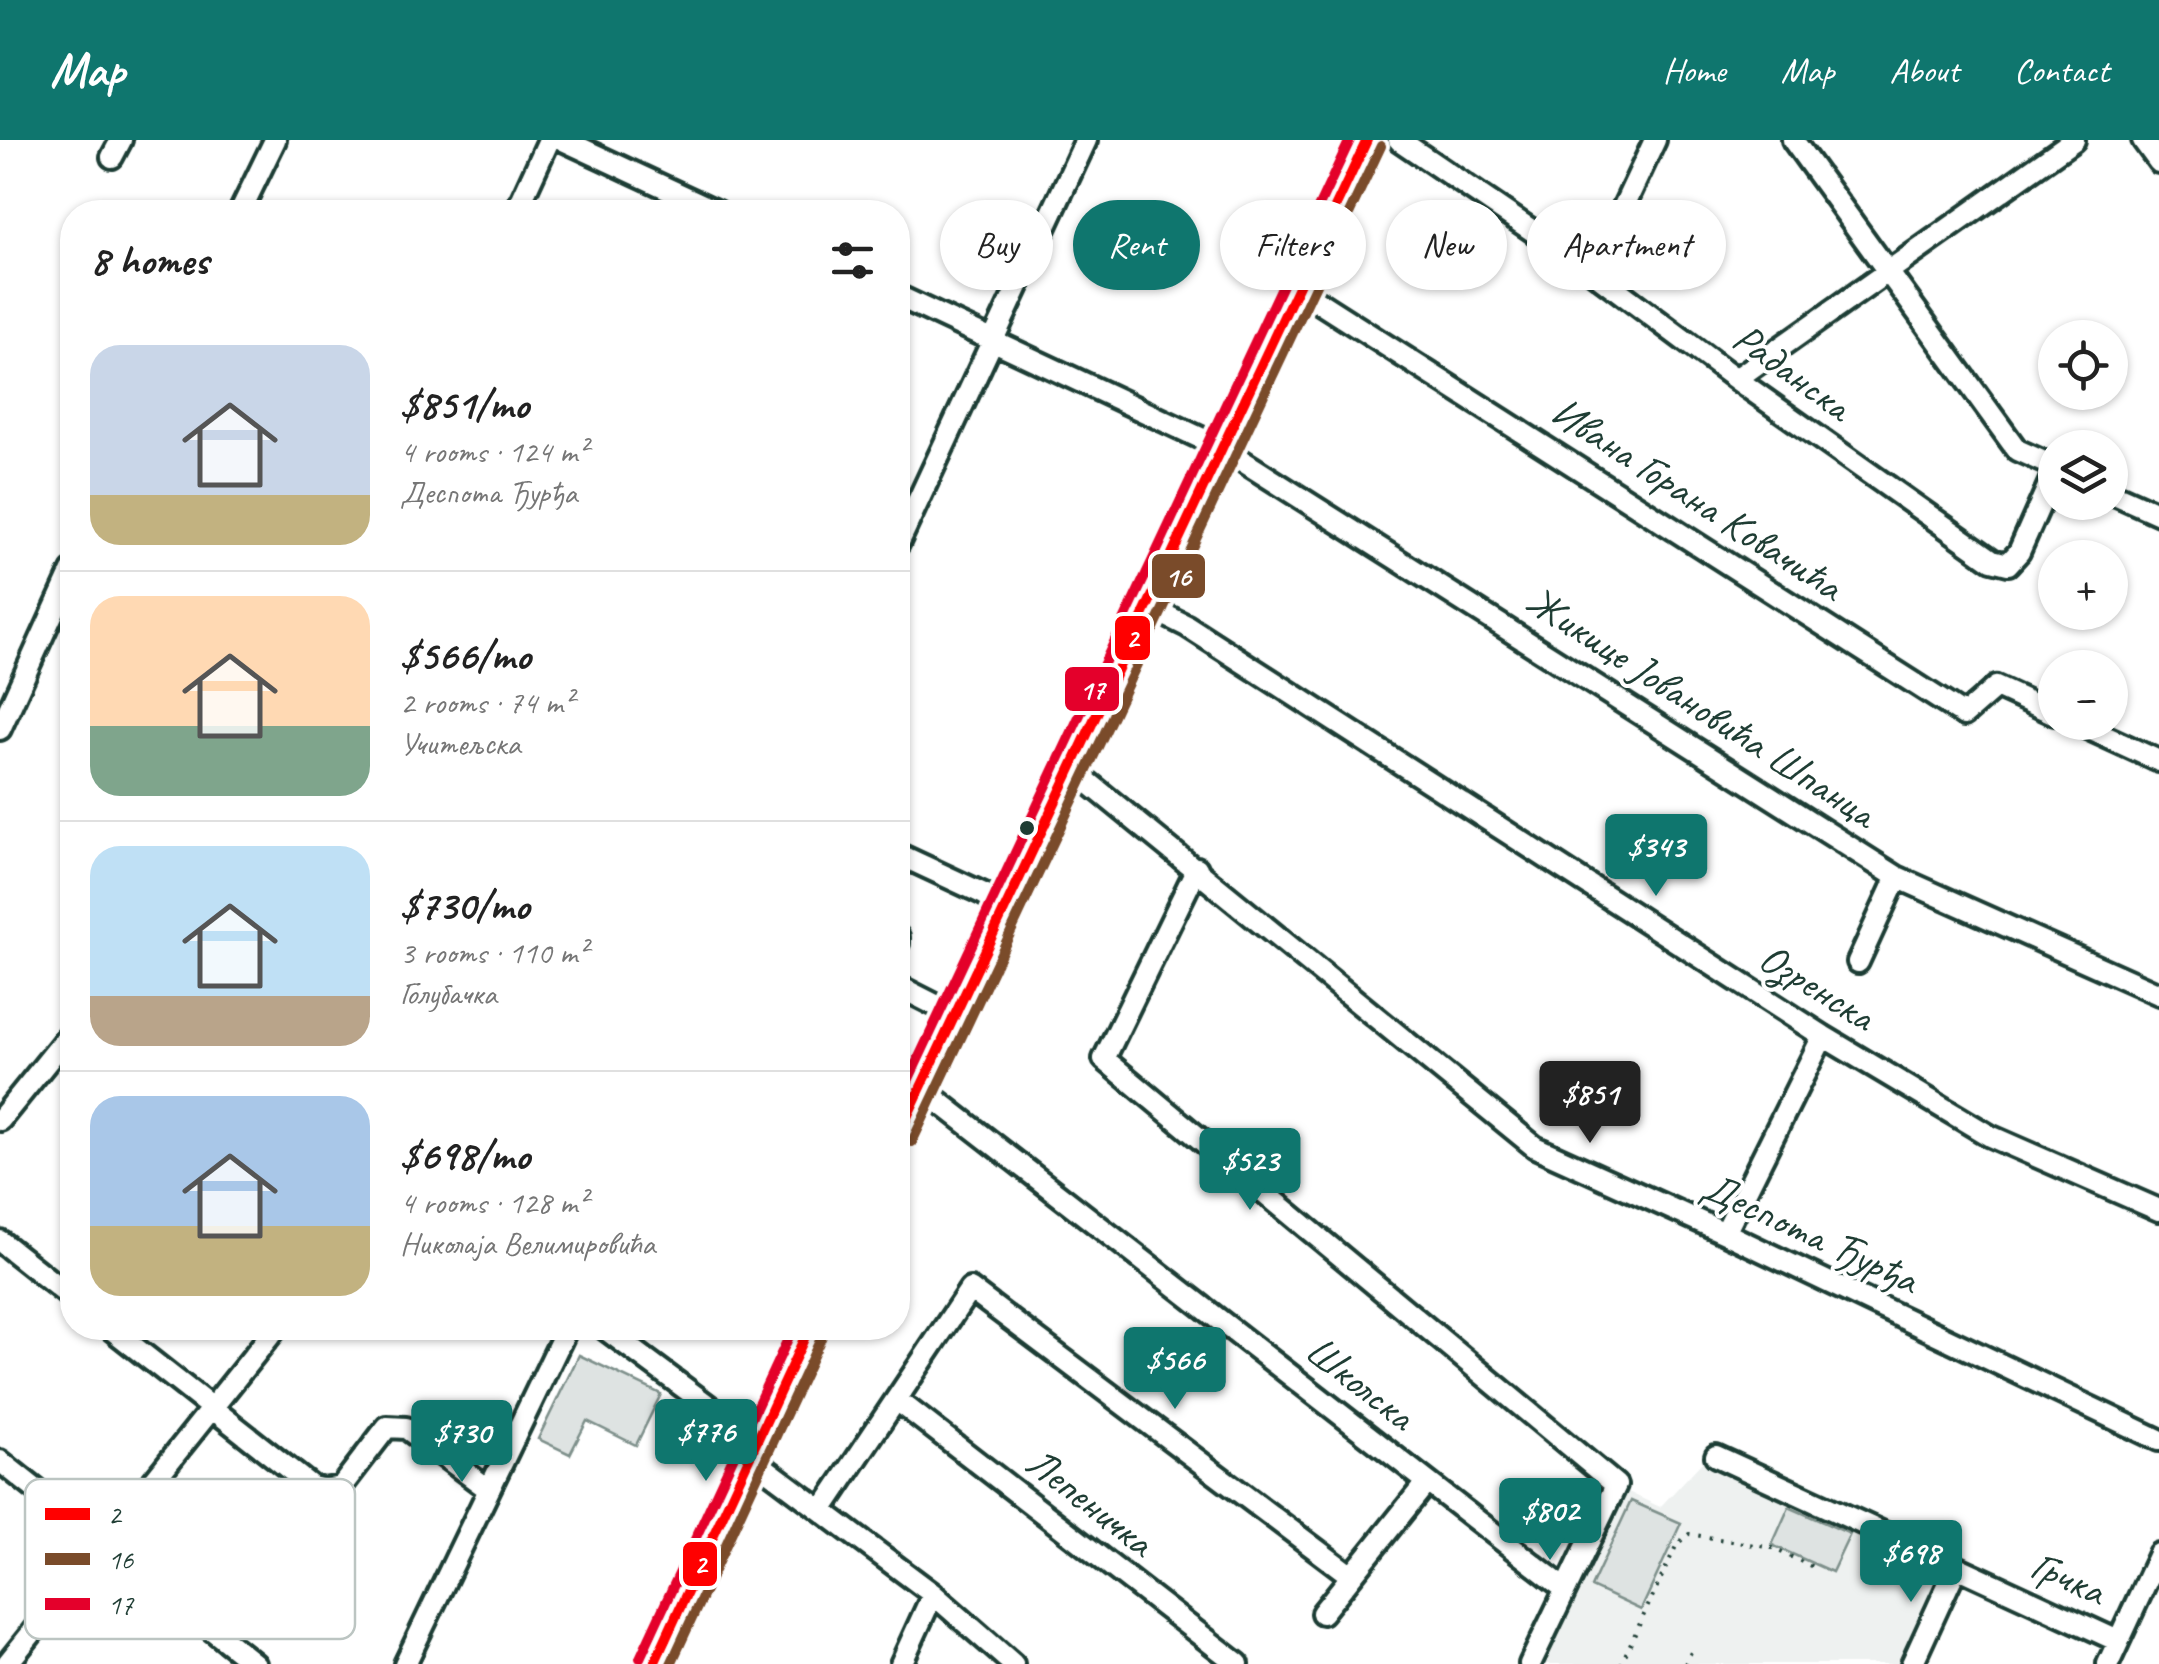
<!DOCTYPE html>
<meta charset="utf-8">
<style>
:root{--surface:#fff;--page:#f2f2f2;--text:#222;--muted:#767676;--line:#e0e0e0;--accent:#0f766e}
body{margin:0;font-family:Caveat,sans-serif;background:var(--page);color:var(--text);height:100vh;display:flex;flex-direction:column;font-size:38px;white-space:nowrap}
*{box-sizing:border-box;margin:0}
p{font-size:32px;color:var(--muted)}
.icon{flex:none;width:55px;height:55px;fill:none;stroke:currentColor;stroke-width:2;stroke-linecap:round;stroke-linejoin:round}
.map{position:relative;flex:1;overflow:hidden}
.side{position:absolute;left:60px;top:60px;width:850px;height:1140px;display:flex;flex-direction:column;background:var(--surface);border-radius:40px;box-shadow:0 2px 8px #0004}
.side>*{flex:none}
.banner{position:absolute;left:940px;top:60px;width:950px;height:90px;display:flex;gap:20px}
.buttons{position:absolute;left:2038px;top:180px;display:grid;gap:20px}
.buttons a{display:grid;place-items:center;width:90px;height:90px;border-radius:50%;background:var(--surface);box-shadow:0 2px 8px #0004;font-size:50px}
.price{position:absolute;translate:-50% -85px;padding:0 22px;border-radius:10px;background:var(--accent);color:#fff;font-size:32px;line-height:65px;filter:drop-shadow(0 2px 5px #0008)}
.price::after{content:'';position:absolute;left:50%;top:60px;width:30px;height:22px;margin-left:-15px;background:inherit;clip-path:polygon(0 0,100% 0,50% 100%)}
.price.current{background:#222;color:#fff}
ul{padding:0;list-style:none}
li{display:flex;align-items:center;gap:30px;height:250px;padding:0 30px}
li+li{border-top:2px solid var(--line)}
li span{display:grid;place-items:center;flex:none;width:280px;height:200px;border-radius:30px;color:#555}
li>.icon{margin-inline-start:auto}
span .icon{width:120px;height:120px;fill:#fffc;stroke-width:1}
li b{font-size:42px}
h2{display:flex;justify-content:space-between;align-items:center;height:120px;padding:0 30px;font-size:42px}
.pill{padding:0 35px;border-radius:45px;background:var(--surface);box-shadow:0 2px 8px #0004;font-size:35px;line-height:90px}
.pill.current{background:var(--accent);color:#fff}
header{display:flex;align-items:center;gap:60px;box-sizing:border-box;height:140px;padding:0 50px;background:var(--accent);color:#fff}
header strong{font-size:48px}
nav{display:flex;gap:55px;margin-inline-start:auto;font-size:35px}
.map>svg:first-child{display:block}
</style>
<header>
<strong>Map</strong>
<nav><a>Home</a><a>Map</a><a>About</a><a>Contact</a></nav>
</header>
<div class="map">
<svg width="2159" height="1524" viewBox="0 0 2159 1524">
<rect width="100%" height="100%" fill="#fff"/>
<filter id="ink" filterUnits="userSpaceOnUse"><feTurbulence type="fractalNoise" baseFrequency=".01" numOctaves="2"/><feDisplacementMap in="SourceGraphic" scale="20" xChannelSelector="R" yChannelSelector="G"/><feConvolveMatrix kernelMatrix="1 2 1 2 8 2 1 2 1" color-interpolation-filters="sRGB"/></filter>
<g filter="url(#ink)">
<!-- built -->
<path fill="#eef1f0" d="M1703,1321L1943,1433L1909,1524H1546L1626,1351L1660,1367Z"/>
<!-- park -->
<path fill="#dee3e2" stroke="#7e908b" stroke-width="2.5" d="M579,1215L661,1254L636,1305L587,1281L570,1314L538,1299Z
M1631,1361L1681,1383L1641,1470L1591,1447Z
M1789,1367L1850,1394L1832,1432L1772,1405Z"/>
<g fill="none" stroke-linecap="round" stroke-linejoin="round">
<!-- minor casing -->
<g stroke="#1f3d34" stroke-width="28">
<path id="minor" d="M563,0L718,72
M1399,0L1593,132L1736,239L1992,420L2008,424L2019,412L2055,331
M1793,0L2017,310L2055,327
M2143,0L2159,22
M112,17L121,0
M240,72L275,0
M516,72L549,0
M1593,132L1655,0
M1298,149L1964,575L1996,547L2055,574
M898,156L1222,308L1897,737L2159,854
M1736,239L2074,0
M2110,352L2159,374
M898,404L1086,0
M1147,466L1187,486L1823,896L1990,996L2159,1070
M2074,582L2159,621
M0,589L72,431
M1072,629L1535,1007L1725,1093L2159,1300
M898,714L984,754L1005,768
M1197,728L1104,919L1616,1345L1530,1524
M898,797V803
M1858,822L1897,737
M898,846L955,875
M920,947L1565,1449
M0,980L72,891
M1725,1093L1823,896
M0,1101L72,1158
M110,1188L312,1347L323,1350L341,1347L387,1287L406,1288L488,1349
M604,1188L757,1302
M897,1260L1238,1524
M1716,1316L2118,1501
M750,1317L933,1454L1013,1524
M0,1321L255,1524
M823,1369L970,1149L1350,1435
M1322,1473L1426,1343
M7,1524L276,1188
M405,1524L567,1188
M901,1524L933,1454
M1912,1524L1956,1428
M2108,1524L2159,1414"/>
</g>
<!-- major casing -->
<g stroke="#1f3d34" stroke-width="35">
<path id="major" d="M898,996L1367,0
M654,1524L809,1188"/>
</g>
<!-- path -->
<path stroke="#1f3d34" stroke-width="4" stroke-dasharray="2.5 8" stroke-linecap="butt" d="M1621,1524L1677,1404L1689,1394L1772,1408L1817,1429
M1685,1524L1692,1510"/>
<!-- minor -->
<use href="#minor" stroke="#fff" stroke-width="20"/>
<!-- major -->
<use href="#major" stroke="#fff" stroke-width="28"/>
<!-- bus-1 casing -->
<g stroke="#fff" stroke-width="18">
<path id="bus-1" d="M898,996L1367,0
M654,1524L809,1188"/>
</g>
<!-- bus-2 casing -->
<g stroke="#fff" stroke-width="18">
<path id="bus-2" d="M912,1002L1381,6
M671,1524L823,1194"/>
</g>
<!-- bus-3 casing -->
<g stroke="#fff" stroke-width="18">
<path id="bus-3" d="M898,962L1350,0
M640,1518L793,1188"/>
</g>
<!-- bus-1 -->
<use href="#bus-1" stroke="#f00" stroke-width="10"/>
<!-- bus-2 -->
<use href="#bus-2" stroke="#7a4b2a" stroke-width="10"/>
<!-- bus-3 -->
<use href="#bus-3" stroke="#e4002b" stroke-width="10"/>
</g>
</g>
<!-- markers -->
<circle fill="#1f3d34" stroke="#fff" stroke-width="4" cx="1027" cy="688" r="9"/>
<g text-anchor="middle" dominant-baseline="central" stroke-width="8" stroke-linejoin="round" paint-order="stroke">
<!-- street labels -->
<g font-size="42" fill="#1f3d34" stroke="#fff">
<text transform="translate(1792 232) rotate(36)">Раданска</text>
<text transform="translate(1697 359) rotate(33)">Ивана Горана Ковачића</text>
<text transform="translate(1701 567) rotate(33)">Жикице Јовановића Шпанца</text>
<text transform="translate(1817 847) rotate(32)">Озренска</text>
<text transform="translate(1810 1093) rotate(25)">Деспота Ђурђа</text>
<text transform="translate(1360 1243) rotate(38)">Школска</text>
<text transform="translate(1090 1362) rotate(38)">Лепеничка</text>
<text transform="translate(2068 1438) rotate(24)">Грчка</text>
</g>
</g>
<!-- legend -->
<rect x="25" y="1339" width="330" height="160" rx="15" fill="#fff" stroke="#bcc5c2" stroke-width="2.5"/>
<rect x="45" y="1368" width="45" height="12" fill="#f00"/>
<rect x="45" y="1413" width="45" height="12" fill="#7a4b2a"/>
<rect x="45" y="1458" width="45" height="12" fill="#e4002b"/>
<g font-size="28" fill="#1f3d34">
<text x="108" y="1384">2</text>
<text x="108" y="1429">16</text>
<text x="108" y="1474">17</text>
</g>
<g stroke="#fff" stroke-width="4">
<rect x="1150" y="412" width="57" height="48" rx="10" fill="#7a4b2a"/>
<rect x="1113" y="474" width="39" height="48" rx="10" fill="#f00"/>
<rect x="1063" y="525" width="58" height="48" rx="10" fill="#e4002b"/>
<rect x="681" y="1400" width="38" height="48" rx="10" fill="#f00"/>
</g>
<g font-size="28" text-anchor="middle" font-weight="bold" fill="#fff">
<text x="1178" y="446">16</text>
<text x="1132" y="508">2</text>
<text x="1092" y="559">17</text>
<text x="700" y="1434">2</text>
</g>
</svg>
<div class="buttons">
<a><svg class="icon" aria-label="locate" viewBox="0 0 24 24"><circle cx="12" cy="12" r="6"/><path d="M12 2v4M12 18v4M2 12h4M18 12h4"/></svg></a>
<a><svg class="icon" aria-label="layers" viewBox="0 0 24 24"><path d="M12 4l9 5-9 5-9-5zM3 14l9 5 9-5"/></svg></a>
<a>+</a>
<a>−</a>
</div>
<b class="price" style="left:1656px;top:759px">$343</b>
<b class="price current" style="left:1590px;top:1006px">$851</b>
<b class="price" style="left:1250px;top:1073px">$523</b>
<b class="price" style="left:1175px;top:1272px">$566</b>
<b class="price" style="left:706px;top:1344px">$776</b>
<b class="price" style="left:462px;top:1345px">$730</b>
<b class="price" style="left:1550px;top:1423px">$802</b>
<b class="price" style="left:1911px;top:1465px">$698</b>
<div class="banner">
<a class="pill">Buy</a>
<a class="pill current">Rent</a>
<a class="pill">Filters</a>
<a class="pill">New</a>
<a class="pill">Apartment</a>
</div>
<section class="side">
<h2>8 homes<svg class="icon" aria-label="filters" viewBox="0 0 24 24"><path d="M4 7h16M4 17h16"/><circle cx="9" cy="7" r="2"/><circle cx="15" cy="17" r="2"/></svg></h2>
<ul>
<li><span style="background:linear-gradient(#c9d6e8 75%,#c2b280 0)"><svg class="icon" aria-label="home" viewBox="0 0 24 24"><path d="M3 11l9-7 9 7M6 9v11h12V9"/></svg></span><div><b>$851/mo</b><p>4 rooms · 124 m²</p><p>Деспота Ђурђа</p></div></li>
<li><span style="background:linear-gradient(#ffd9b3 65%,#7fa58c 0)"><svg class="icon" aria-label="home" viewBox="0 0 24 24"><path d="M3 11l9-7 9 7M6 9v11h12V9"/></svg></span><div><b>$566/mo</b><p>2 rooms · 74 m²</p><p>Учитељска</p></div></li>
<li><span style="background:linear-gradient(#bfe0f5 75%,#b9a48a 0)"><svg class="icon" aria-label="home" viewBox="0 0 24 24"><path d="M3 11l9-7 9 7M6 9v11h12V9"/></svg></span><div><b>$730/mo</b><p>3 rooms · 110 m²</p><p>Голубачка</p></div></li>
<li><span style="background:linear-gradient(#a9c7e8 65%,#c2b280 0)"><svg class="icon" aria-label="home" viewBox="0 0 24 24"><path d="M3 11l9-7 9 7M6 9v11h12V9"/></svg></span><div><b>$698/mo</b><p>4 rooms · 128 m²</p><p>Николаја Велимировића</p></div></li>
</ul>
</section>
</div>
